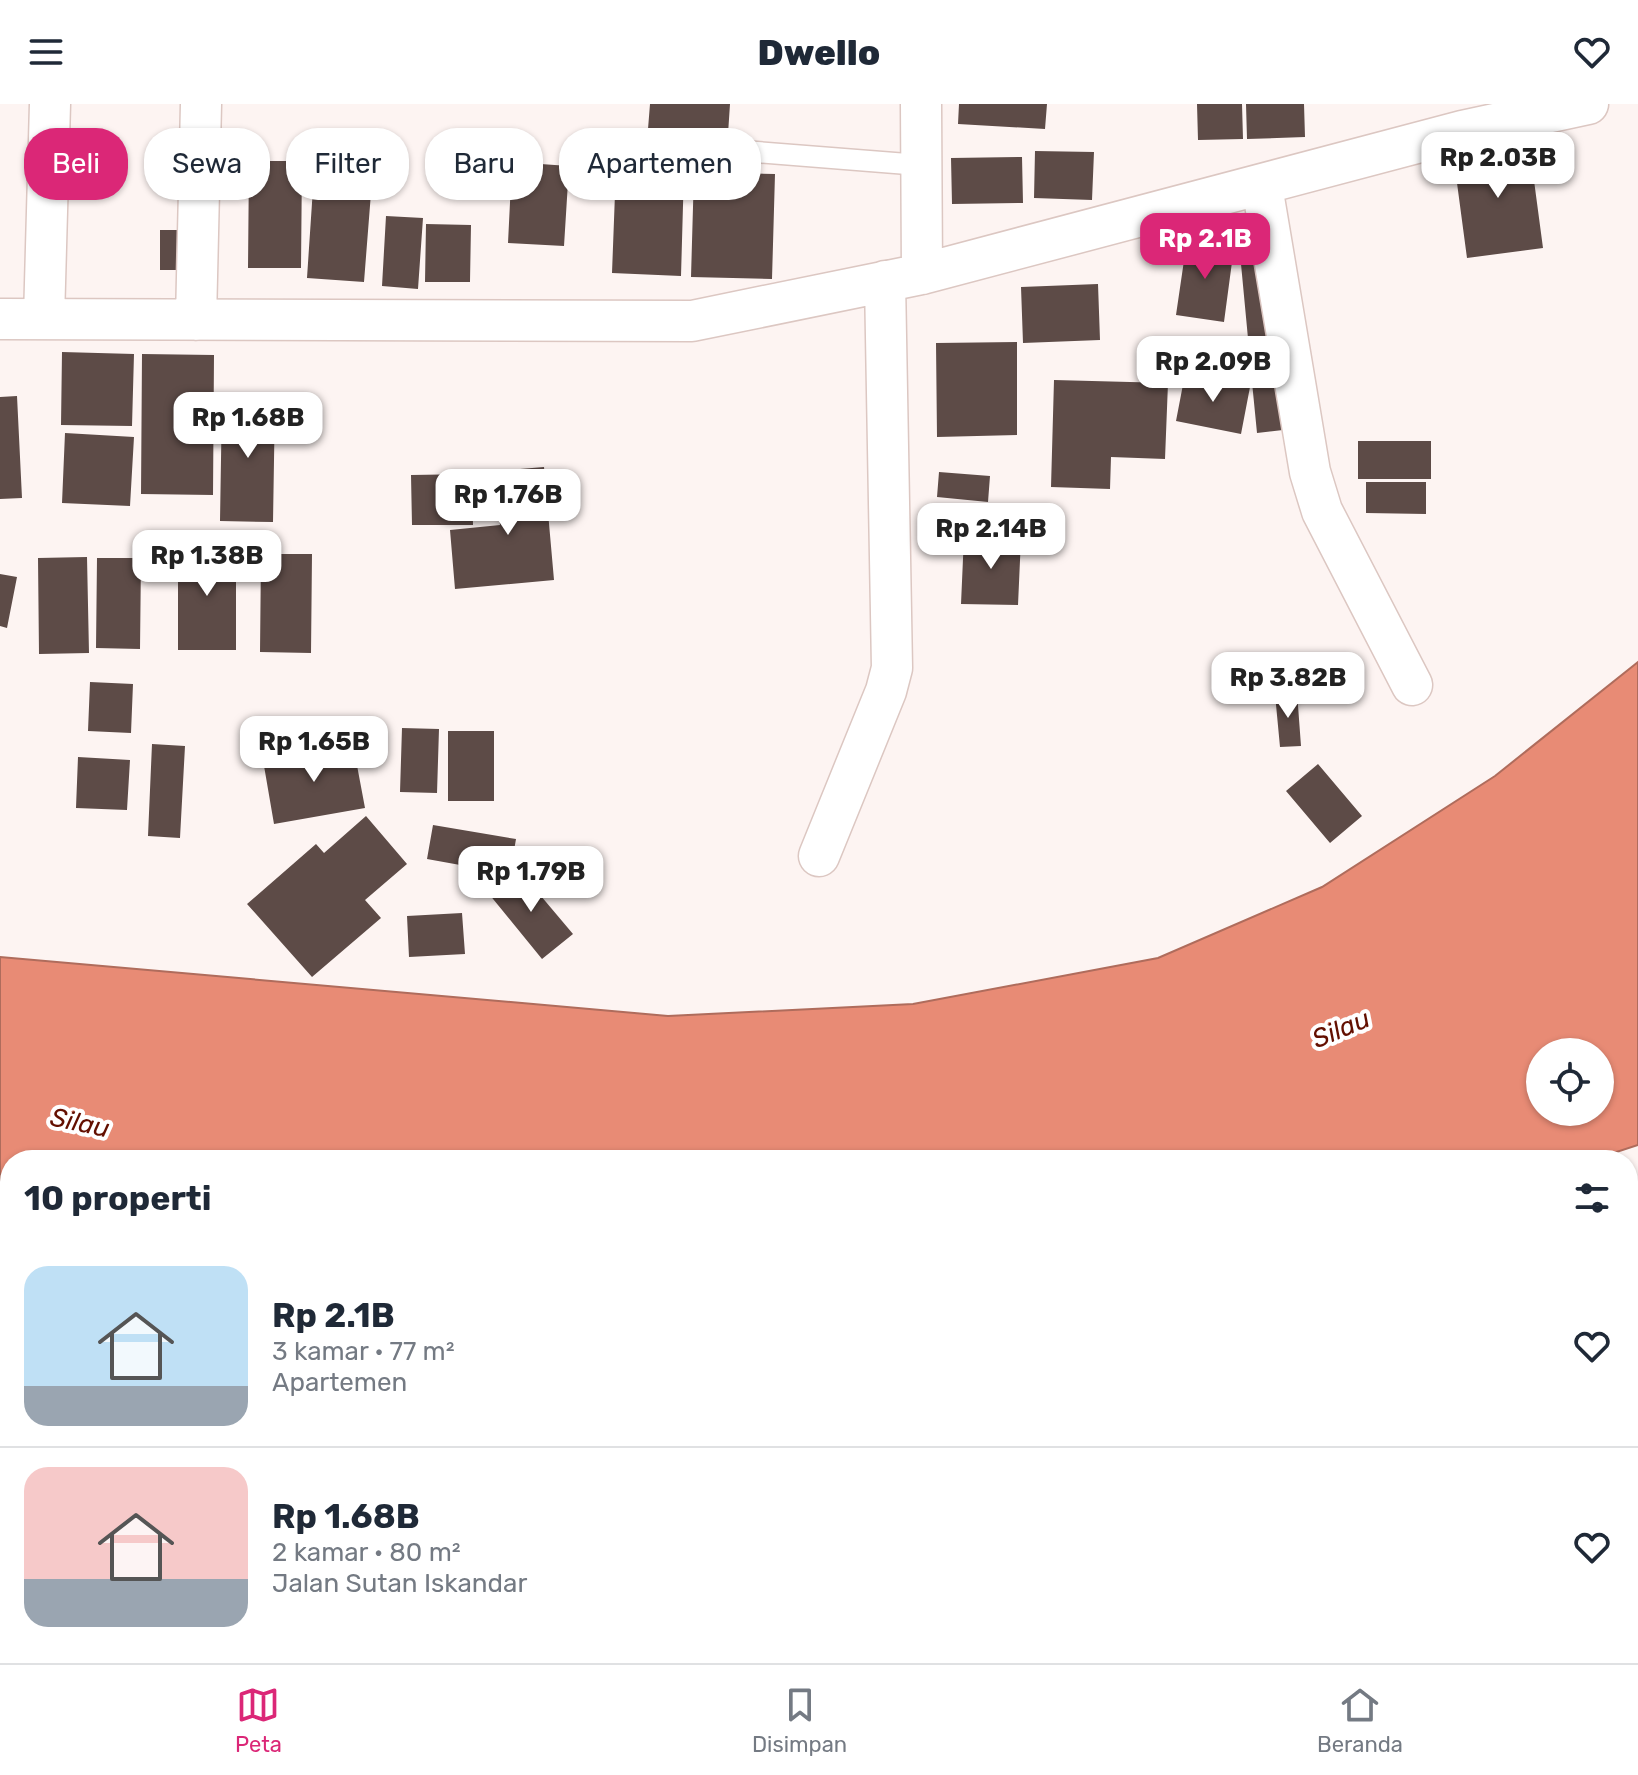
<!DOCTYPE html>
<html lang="id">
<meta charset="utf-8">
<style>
:root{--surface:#fff;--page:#f2f2f3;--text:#1f2937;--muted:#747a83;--line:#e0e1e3;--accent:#db2777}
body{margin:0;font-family:Rubik,sans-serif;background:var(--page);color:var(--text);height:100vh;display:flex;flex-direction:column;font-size:30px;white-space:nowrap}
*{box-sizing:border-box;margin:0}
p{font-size:26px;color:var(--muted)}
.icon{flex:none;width:44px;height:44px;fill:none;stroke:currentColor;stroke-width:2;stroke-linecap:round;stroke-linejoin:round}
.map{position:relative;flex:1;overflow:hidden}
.side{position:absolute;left:0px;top:1046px;width:1638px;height:514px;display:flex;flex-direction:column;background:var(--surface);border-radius:32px 32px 0 0;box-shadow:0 2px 6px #0004}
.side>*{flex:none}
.banner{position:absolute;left:24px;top:24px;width:800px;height:72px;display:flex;gap:16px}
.controls{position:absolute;left:1526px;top:934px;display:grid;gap:16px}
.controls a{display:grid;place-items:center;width:88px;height:88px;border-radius:50%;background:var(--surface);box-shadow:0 2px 6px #0004;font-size:40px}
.price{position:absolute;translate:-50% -68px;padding:0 18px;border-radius:16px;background:#fff;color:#222;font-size:26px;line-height:52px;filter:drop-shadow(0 2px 4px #0008)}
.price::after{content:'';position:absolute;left:50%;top:48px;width:24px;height:18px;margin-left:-12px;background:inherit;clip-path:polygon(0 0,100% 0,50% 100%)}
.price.current{background:var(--accent);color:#fff}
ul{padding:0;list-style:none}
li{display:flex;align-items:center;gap:24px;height:200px;padding:0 24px}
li+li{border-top:2px solid var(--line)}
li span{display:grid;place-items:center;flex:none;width:224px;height:160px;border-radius:24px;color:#555}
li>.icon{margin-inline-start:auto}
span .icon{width:96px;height:96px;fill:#fffc;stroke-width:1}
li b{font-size:34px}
h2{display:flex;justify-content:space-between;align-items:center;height:96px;padding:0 24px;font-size:34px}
.chip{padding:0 28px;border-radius:32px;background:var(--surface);box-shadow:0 2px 6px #0004;font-size:28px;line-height:72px}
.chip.current{background:var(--accent);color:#fff}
header{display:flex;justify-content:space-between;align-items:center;height:104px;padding:0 24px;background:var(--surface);font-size:36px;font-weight:800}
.tabs{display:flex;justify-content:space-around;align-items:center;height:112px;border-top:2px solid var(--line);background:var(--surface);font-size:22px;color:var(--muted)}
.tabs a{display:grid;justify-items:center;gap:4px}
.tabs .current{color:var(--accent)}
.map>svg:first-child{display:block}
</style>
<header><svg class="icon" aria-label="menu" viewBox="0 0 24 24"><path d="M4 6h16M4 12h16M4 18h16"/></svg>Dwello<svg class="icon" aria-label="heart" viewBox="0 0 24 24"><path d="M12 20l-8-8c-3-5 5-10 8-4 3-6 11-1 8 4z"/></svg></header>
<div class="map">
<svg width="1638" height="1559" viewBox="0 0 1638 1559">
<rect width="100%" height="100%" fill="#fdf4f2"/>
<!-- water -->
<path fill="#e88b75" stroke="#af6c5c" stroke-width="2" fill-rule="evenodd" d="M1638,558V1041L1592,1056H10V1106L0,1104V853L668,912L913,900L1158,854L1322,783L1495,672ZM1540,948H1600V1008H1540Z"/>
<!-- building -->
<path fill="#5d4b47" d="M650,0H730L728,30L648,25Z
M959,0H1047L1045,25L958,20Z
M1197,0H1242L1243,35L1198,36Z
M1246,0H1304L1305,33L1247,35Z
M1529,39L1543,144L1467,154L1453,49Z
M1035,47L1094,48L1092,96L1034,94Z
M1022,53L1023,99L952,100L951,54Z
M249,57H302L301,164H248Z
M512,58L569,62L564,142L508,139Z
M616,63L684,66L681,172L612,169Z
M694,68L775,70L772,175L691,173Z
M313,84L371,89L364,178L307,174Z
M386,112L423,114L418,185L382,182Z
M426,120L471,121L470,178H425Z
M160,126H187V166H160Z
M1187,136L1234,143L1224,218L1176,211Z
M1263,158L1270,243L1249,245L1241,160Z
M1098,180L1100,236L1023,239L1021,183Z
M1017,238V331L937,333L936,239Z
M62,248L134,250L132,322L61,321Z
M142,250L214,251L213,391L141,390Z
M1278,265L1283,326L1257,329L1251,268Z
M1185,270L1250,283L1241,330L1176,317Z
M1054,276L1168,279L1165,355L1111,353L1110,385L1051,383Z
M17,292L22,394L0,395V293Z
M222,294L275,295L273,418L220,417Z
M65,329L134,333L130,402L62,399Z
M1358,337H1431V375H1358Z
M544,363L554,476L455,485L450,426L500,421L495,367Z
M939,368L990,372L988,398L937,393Z
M472,370L473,421H412L411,371Z
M1366,378H1426V410L1366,409Z
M964,432L1021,434L1018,501L961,500Z
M178,443H236V546H178Z
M261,450H312L311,549L260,548Z
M87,453L89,549L39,550L38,454Z
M97,454H141L140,545L96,544Z
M0,470L17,473L7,524L0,522Z
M90,578L133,580L131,629L88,627Z
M1297,588L1301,642L1280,643L1275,590Z
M402,624L439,625L437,689L400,688Z
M448,627H494V697H448Z
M152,640L185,642L180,734L148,732Z
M353,640L365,704L274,720L263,656Z
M78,653L130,656L127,706L76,704Z
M1318,660L1362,712L1330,739L1286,687Z
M366,712L407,760L365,796L381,814L312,873L247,800L316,740L324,749Z
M433,721L516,735L510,770L427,755Z
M519,766L573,830L542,855L489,790Z
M462,809L465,850L409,853L407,812Z
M1628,1189L1638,1208V1221L1628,1226Z
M1638,1224V1264L1628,1270V1229Z
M857,1550H913L917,1559H861Z
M942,1550H991L995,1559H946Z
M1003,1550H1141L1145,1559H1007Z"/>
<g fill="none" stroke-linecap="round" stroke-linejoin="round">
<!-- lane casing -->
<g stroke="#dcc7c2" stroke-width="23">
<path id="lane" d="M655,40L920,61
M1628,1296L1638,1290
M802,1550L806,1559
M1170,1559L1185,1550"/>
</g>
<!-- street casing -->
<g stroke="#dcc7c2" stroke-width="43">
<path id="street" d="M921,0L922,170
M1262,82L1310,368L1322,407L1412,581
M0,215L692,217L922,170L1462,27L1588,0
M44,215L50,0
M196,216L201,0
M819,752L886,587L892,564L885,177"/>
</g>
<!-- lane -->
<use href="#lane" stroke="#fff" stroke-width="20"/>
<!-- street -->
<use href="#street" stroke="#fff" stroke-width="40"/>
</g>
<g text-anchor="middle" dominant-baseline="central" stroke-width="8" stroke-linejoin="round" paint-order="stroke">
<!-- water labels -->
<g font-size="26" font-style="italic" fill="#630f00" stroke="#fff">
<text transform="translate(1341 925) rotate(-23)">Silau</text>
<text transform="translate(80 1019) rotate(12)">Silau</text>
</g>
</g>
</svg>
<div class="controls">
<a><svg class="icon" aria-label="locate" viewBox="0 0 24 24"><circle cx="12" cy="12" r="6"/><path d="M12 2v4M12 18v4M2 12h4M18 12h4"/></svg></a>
</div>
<b class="price" style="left:1498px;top:96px">Rp 2.03B</b>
<b class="price current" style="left:1205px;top:177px">Rp 2.1B</b>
<b class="price" style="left:1213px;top:300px">Rp 2.09B</b>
<b class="price" style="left:248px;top:356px">Rp 1.68B</b>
<b class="price" style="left:508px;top:433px">Rp 1.76B</b>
<b class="price" style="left:991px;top:467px">Rp 2.14B</b>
<b class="price" style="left:207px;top:494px">Rp 1.38B</b>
<b class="price" style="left:1288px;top:616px">Rp 3.82B</b>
<b class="price" style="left:314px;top:680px">Rp 1.65B</b>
<b class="price" style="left:531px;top:810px">Rp 1.79B</b>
<div class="banner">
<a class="chip current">Beli</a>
<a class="chip">Sewa</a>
<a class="chip">Filter</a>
<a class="chip">Baru</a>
<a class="chip">Apartemen</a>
</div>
<section class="side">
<h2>10 properti<svg class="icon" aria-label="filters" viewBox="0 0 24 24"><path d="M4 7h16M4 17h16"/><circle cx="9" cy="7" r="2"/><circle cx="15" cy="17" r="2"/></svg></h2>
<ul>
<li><span style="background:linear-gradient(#bfe0f5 75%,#9aa5b1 0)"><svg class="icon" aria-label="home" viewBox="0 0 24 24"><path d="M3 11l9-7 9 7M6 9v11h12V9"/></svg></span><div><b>Rp 2.1B</b><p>3 kamar · 77 m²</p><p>Apartemen</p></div><svg class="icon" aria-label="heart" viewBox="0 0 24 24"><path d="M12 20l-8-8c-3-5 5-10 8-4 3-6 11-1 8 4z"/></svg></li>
<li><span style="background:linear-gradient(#f6c9c9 70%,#9aa5b1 0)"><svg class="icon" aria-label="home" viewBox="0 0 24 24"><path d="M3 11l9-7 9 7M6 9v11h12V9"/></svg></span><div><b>Rp 1.68B</b><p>2 kamar · 80 m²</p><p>Jalan Sutan Iskandar</p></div><svg class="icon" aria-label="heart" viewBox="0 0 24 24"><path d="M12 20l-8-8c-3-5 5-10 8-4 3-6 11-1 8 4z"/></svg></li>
</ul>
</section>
</div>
<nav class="tabs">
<a class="current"><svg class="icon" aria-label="map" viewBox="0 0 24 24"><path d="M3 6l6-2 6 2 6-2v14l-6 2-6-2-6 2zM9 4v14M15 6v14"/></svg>Peta</a>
<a><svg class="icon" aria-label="saved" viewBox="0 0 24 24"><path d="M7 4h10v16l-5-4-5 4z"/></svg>Disimpan</a>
<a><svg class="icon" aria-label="home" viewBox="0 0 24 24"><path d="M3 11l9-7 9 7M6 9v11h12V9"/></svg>Beranda</a>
</nav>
